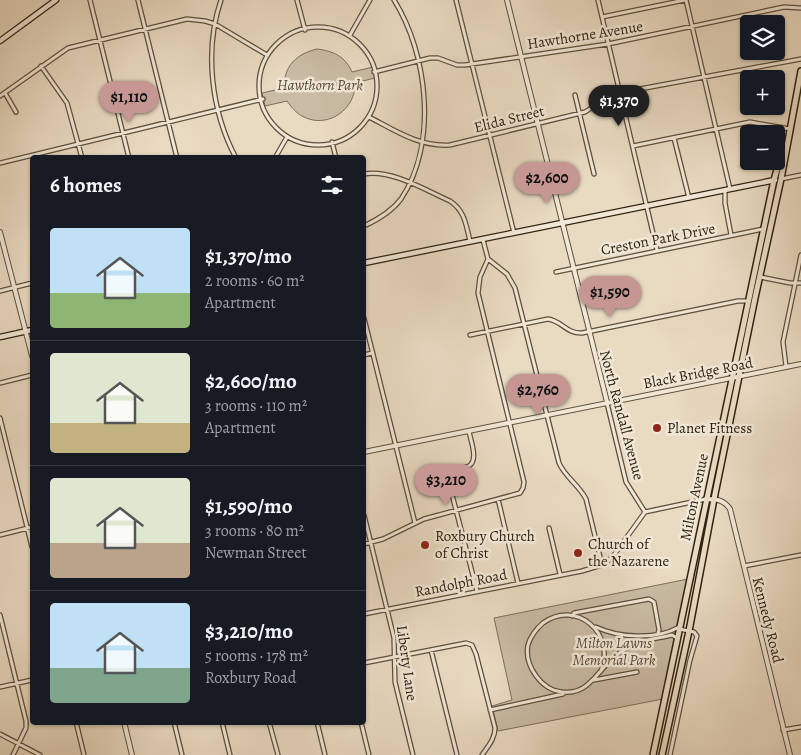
<!DOCTYPE html>
<meta charset="utf-8">
<style>
:root{--surface:#171b24;--page:#20242c;--text:#f1f3f6;--muted:#9ea1a6;--line:#363941;--accent:#c59692}
body{margin:0;font-family:Alegreya,serif;background:var(--page);color:var(--text);height:100vh;display:flex;flex-direction:column;font-size:19px;white-space:nowrap}
*{box-sizing:border-box;margin:0}
p{font-size:16px;color:var(--muted)}
.icon{flex:none;width:28px;height:28px;fill:none;stroke:currentColor;stroke-width:2;stroke-linecap:round;stroke-linejoin:round}
.map{position:relative;flex:1;overflow:hidden}
.details{position:absolute;left:30px;top:155px;width:336px;height:570px;display:flex;flex-direction:column;background:var(--surface);border-radius:5px;box-shadow:0 1px 4px #0004}
.details>*{flex:none}
.controls{position:absolute;left:740px;top:15px;display:grid;gap:10px}
.controls a{display:grid;place-items:center;width:45px;height:45px;border-radius:5px;background:var(--surface);box-shadow:0 1px 4px #0004;font-size:25px}
.price{position:absolute;translate:-50% -42px;padding:0 11px;border-radius:18px;background:var(--accent);color:#111;font-size:16px;line-height:32px;filter:drop-shadow(0 1px 2px #0008)}
.price::after{content:'';position:absolute;left:50%;top:30px;width:15px;height:11px;margin-left:-8px;background:inherit;clip-path:polygon(0 0,100% 0,50% 100%)}
.price.current{background:#222;color:#fff}
ul{padding:0;list-style:none}
li{display:flex;align-items:center;gap:15px;height:125px;padding:0 20px}
li+li{border-top:1px solid var(--line)}
li span{display:grid;place-items:center;flex:none;width:140px;height:100px;border-radius:5px;color:#555}
li>.icon{margin-inline-start:auto}
span .icon{width:60px;height:60px;fill:#fffc;stroke-width:1}
li b{font-size:21px}
h2{display:flex;justify-content:space-between;align-items:center;height:60px;padding:0 20px;font-size:21px}
.map>svg:first-child{display:block}
</style>
<div class="map">
<svg width="801" height="755" viewBox="0 0 801 755">
<rect width="100%" height="100%" fill="#e9dac2"/>
<filter id="stains"><feTurbulence type="fractalNoise" baseFrequency=".004" numOctaves="4"/><feColorMatrix values="0 0 0 0 .2 0 0 0 0 .09 0 0 0 0 .02 0 0 0 .5 -.17"/></filter>
<radialGradient id="worn" r=".72"><stop offset=".6" stop-color="#630" stop-opacity="0"/><stop offset="1" stop-color="#630" stop-opacity=".3"/></radialGradient>
<!-- green -->
<path fill="#c9bba4" stroke="#7c6e5a" d="M317,49C333,51 345,56 352,72L373,67L375,78L355,83C356,109 328,129 304,117C297,114 292,108 287,101L265,106L262,93L284,88C284,66 296,54 317,49Z
M688,579L663,699L498,731L492,706L512,700L494,618Z"/>
<g fill="none" stroke-linecap="round" stroke-linejoin="round">
<!-- minor casing -->
<g stroke="#5e503c" stroke-width="5.5">
<path id="minor" d="M90,0L129,158
M138,0L177,158
M221,0C204,50 211,111 236,158
M297,0L305,30
M456,0L514,233
M598,0L657,250
M686,0L730,189
M602,17L685,0
M259 86a59 59 0 1 1 118 0a59 59 0 1 1-118 0Z
M350,35L370,0
M41,66L67,103L82,158
M374,72L430,58H438L457,65H465L608,44L784,7L801,8
M5,93L16,112
M575,95L594,174
M0,96L68,48L187,19L205,21L215,24L267,55
M369,117C396,131 419,147 450,145L585,112L613,94L801,59
M674,138L689,198
M332,142L336,158
M633,146L750,122L790,129
M275,158L287,137
M0,163L263,99
M364,174C391,169 425,190 450,201C465,211 466,225 470,241
M781,179L801,175
M725,191V203L731,235
M364,226C377,220 392,211 401,199C438,144 428,54 394,0
M488,259L507,274L515,288L559,463C565,477 579,485 586,499L602,565
M556,272L763,229
M760,277L790,283H801
M0,291L32,283
M364,318L415,523
M470,335L548,319C562,321 567,334 582,333L738,301H749
M364,355L372,353
M786,366L783,342L801,255
M0,383L32,375
M607,403L626,482L645,512
M0,418L32,547
M469,431C470,439 479,460 469,466C464,468 458,469 453,470L449,476V483L477,591
M498,499L518,583
M364,515L394,638L395,682L413,755
M549,528L560,574
M0,535L32,527
M364,544L383,539L424,519L520,493L523,488L524,482L478,293L480,277L488,259L483,240
M744,566L801,555
M364,614L582,571L602,565L608,561L614,555L645,512L706,499
M0,615L26,721V728L13,755
M572,616L574,613L649,599L654,602L659,630L658,633
M596,627C619,638 657,640 679,627
M431,650L457,755
M364,663L466,643L472,645L476,654L495,728C495,739 488,746 482,755
M601,671C616,633 576,599 543,623C537,628 530,637 528,645C524,665 541,690 562,692C588,695 596,673 613,658C619,653 628,647 635,644C646,639 661,638 672,635L677,638
M594,680L637,672
M0,687L32,680
M490,710L563,694
M76,722L84,755
M174,722L182,755
M222,722L230,755
M269,722L278,755
M317,722L325,755
M361,722L369,755
M783,730L801,727
M0,734L40,755
M670,755L690,660L697,636L694,632L679,629"/>
</g>
<!-- tertiary casing -->
<g stroke="#5e503c" stroke-width="6">
<path id="tertiary" d="M507,0L607,402
M0,232L32,356
M364,452L801,364
M706,499C717,499 724,500 730,509L790,755
M124,722L132,755"/>
</g>
<!-- secondary casing -->
<g stroke="#2f2210" stroke-width="7">
<path id="secondary" d="M0,41L56,0
M364,263L775,180
M0,337L32,330"/>
</g>
<!-- primary casing -->
<g stroke="#2f2210" stroke-width="8">
<path id="primary" d="M653,755L774,180L782,152
M662,755L689,631L714,499L755,298L781,179L801,71"/>
</g>
<!-- minor -->
<use href="#minor" stroke="#f1e7d7" stroke-width="3"/>
<!-- tertiary -->
<use href="#tertiary" stroke="#f1e7d7" stroke-width="4"/>
<!-- secondary -->
<use href="#secondary" stroke="#f1e7d7" stroke-width="4.5"/>
<!-- primary -->
<use href="#primary" stroke="#e9dac2" stroke-width="5"/>
</g>
<!-- markers -->
<g fill="#8f2418" stroke="#f1e7d7" stroke-width="2">
<circle cx="657" cy="428" r="5"/>
<circle cx="425" cy="545" r="5"/>
<circle cx="578" cy="553" r="5"/>
</g>
<g text-anchor="middle" dominant-baseline="central" stroke-width="5" stroke-linejoin="round" paint-order="stroke">
<!-- street labels -->
<g font-size="15" fill="#2f2210" stroke="#f1e7d7">
<text transform="translate(585 35) rotate(-9)">Hawthorne Avenue</text>
<text transform="translate(509 119) rotate(-14)">Elida Street</text>
<text transform="translate(658 239) rotate(-11)">Creston Park Drive</text>
<text transform="translate(698 373) rotate(-11)">Black Bridge Road</text>
<text transform="translate(622 415) rotate(75)">North Randall Avenue</text>
<text transform="translate(694 497) rotate(-78)">Milton Avenue</text>
<text transform="translate(461 583) rotate(-11)">Randolph Road</text>
<text transform="translate(768 620) rotate(76)">Kennedy Road</text>
<text transform="translate(407 663) rotate(82)">Liberty Lane</text>
</g>
<!-- park labels -->
<g font-size="15" font-style="italic" fill="#564835" stroke="#f1e7d7">
<text x="320" y="85">Hawthorn Park</text>
<text x="614" y="643">Milton Lawns<tspan x="614" dy="17">Memorial Park</tspan></text>
</g>
<!-- poi labels -->
<g font-size="15" fill="#2f2210" stroke="#f1e7d7" text-anchor="start">
<text x="667" y="428">Planet Fitness</text>
<text x="435" y="536">Roxbury Church<tspan x="435" dy="17">of Christ</tspan></text>
<text x="588" y="544">Church of<tspan x="588" dy="17">the Nazarene</tspan></text>
</g>
</g>
<rect width="100%" height="100%" filter="url(#stains)"/>
<rect width="100%" height="100%" fill="url(#worn)"/>
</svg>
<div class="controls">
<a><svg class="icon" aria-label="layers" viewBox="0 0 24 24"><path d="M12 4l9 5-9 5-9-5zM3 14l9 5 9-5"/></svg></a>
<a>+</a>
<a>−</a>
</div>
<b class="price" style="left:129px;top:123px">$1,110</b>
<b class="price current" style="left:619px;top:127px">$1,370</b>
<b class="price" style="left:547px;top:204px">$2,600</b>
<b class="price" style="left:610px;top:318px">$1,590</b>
<b class="price" style="left:538px;top:416px">$2,760</b>
<b class="price" style="left:446px;top:506px">$3,210</b>
<section class="details">
<h2>6 homes<svg class="icon" aria-label="filters" viewBox="0 0 24 24"><path d="M4 7h16M4 17h16"/><circle cx="9" cy="7" r="2"/><circle cx="15" cy="17" r="2"/></svg></h2>
<ul>
<li><span style="background:linear-gradient(#bfe0f5 65%,#8fb573 0)"><svg class="icon" aria-label="home" viewBox="0 0 24 24"><path d="M3 11l9-7 9 7M6 9v11h12V9"/></svg></span><div><b>$1,370/mo</b><p>2 rooms · 60 m²</p><p>Apartment</p></div></li>
<li><span style="background:linear-gradient(#dfe7d0 70%,#c2b280 0)"><svg class="icon" aria-label="home" viewBox="0 0 24 24"><path d="M3 11l9-7 9 7M6 9v11h12V9"/></svg></span><div><b>$2,600/mo</b><p>3 rooms · 110 m²</p><p>Apartment</p></div></li>
<li><span style="background:linear-gradient(#dfe7d0 65%,#b9a48a 0)"><svg class="icon" aria-label="home" viewBox="0 0 24 24"><path d="M3 11l9-7 9 7M6 9v11h12V9"/></svg></span><div><b>$1,590/mo</b><p>3 rooms · 80 m²</p><p>Newman Street</p></div></li>
<li><span style="background:linear-gradient(#bfe0f5 65%,#7fa58c 0)"><svg class="icon" aria-label="home" viewBox="0 0 24 24"><path d="M3 11l9-7 9 7M6 9v11h12V9"/></svg></span><div><b>$3,210/mo</b><p>5 rooms · 178 m²</p><p>Roxbury Road</p></div></li>
</ul>
</section>
</div>
